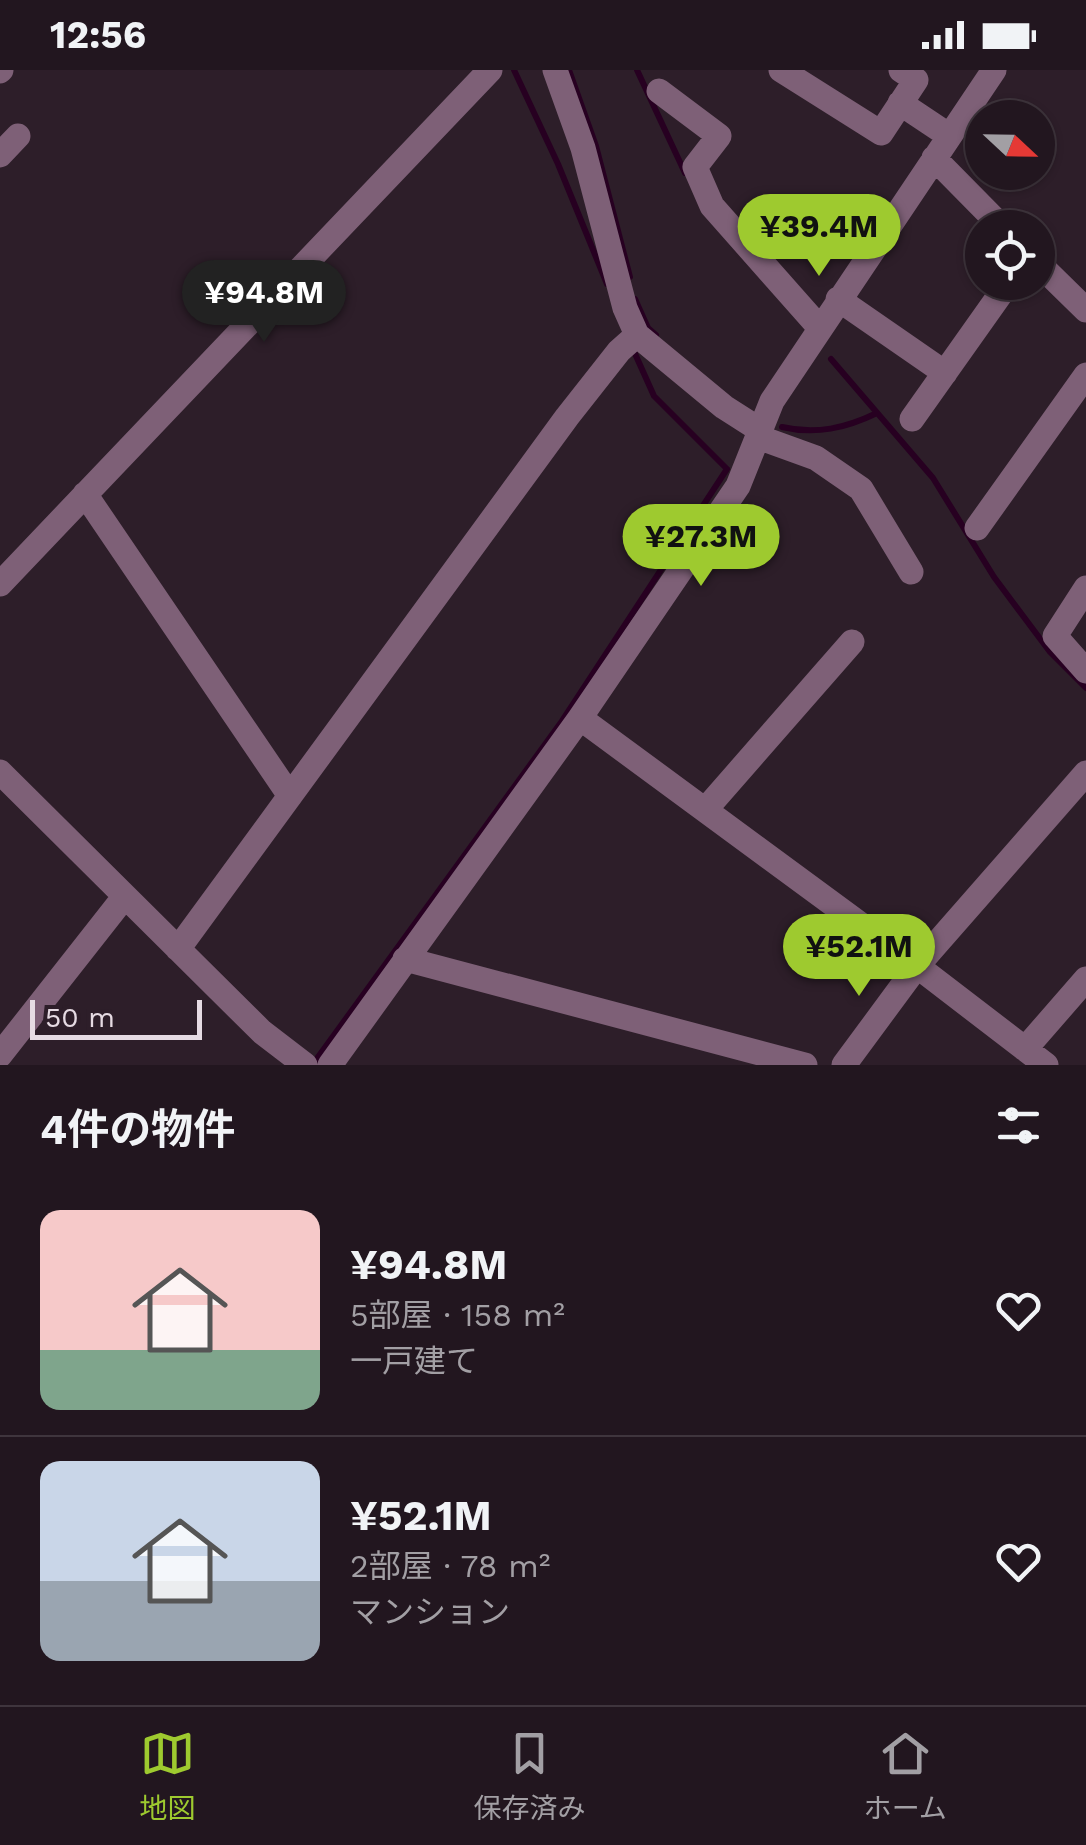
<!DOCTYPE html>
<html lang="ja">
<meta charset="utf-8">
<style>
:root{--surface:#22161f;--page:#2a1f28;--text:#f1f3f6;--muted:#a29fa4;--line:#3f353d;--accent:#9eca2f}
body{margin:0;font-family:"Work Sans","Noto Sans JP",sans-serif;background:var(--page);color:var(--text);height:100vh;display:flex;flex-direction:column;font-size:38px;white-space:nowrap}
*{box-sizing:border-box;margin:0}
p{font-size:32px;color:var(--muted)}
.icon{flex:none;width:55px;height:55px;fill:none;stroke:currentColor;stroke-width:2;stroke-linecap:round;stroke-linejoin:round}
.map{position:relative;height:995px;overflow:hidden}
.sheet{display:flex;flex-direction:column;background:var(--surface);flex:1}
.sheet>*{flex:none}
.needle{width:65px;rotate:112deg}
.controls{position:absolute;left:965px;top:30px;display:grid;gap:20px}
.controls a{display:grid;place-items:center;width:90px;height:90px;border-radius:50%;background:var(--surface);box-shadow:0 2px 8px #0004,0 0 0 2px var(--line);font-size:50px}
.scale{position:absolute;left:30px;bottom:25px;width:172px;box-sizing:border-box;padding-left:10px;border:5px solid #e6dbe3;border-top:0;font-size:28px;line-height:35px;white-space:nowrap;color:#e6dbe3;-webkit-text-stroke:8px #2d1e29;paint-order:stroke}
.price{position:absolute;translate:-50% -85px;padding:0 22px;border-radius:35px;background:var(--accent);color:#111;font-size:32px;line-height:65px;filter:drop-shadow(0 2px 5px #0008)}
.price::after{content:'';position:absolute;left:50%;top:60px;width:30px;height:22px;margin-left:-15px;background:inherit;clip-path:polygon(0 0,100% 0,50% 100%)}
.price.current{background:#222;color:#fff}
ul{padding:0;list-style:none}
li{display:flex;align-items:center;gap:30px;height:250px;padding:0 40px}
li+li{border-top:2px solid var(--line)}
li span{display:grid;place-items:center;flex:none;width:280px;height:200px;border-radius:20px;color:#555}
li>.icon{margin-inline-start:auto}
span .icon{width:120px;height:120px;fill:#fffc;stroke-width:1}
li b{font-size:42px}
h2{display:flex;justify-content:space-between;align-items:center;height:120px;padding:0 40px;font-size:42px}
.status{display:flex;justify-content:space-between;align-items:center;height:70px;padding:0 50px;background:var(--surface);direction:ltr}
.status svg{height:28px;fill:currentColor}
.menu{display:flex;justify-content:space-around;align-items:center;height:140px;border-top:2px solid var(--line);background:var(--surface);font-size:28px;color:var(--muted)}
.menu a{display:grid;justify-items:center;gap:5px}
.menu .current{color:var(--accent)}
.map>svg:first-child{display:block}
</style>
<div class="status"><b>12:56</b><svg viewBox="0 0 49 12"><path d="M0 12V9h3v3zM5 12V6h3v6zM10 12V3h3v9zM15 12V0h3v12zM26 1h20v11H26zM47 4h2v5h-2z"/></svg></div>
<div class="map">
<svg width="1086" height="995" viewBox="0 0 1086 995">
<rect width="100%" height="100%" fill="#2d1e29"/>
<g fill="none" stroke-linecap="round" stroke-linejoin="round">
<!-- stream -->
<path stroke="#270021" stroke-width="6" d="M514,0L558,94L607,214
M569,0L596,76L630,207
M637,0L685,103
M635,229L648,258L656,265
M632,277L654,326L727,399
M831,289L933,408L994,507L1050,582L1086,618
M782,357C816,365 846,358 877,343
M313,994L562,651L727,399"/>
<!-- minor -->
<path stroke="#7e6077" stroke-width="25" d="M555,0L583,78L625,238L637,265L724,337L760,360
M781,0L881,63L916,10L901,0
M0,1L1,0
M659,21L719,66L695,97L712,136L819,257
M900,33L948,65
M0,85L18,66
M934,88L1003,158
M1038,193L1086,240
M838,229L945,303
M912,349L1009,212
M758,367L816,388L861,419L911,502
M85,424L290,726
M977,458L1086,305
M0,514L490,0
M1086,518L1055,566L1086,601
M580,648L917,896L1046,995
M0,702L262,962L305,995
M705,740L852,572
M178,879L567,347L619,281L637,265
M405,889L805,995
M1025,979L1086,909
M0,985L125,826
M330,995L580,648L738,416L772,331L994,0
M844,995L917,896L1086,703"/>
</g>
</svg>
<div class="controls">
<a><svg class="needle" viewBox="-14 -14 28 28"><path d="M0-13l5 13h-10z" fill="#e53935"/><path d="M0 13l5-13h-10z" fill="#a29fa4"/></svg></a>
<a><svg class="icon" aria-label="locate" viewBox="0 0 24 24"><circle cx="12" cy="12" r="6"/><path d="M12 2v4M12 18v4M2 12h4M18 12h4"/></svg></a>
</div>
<div class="scale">50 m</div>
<b class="price" style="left:819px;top:209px">¥39.4M</b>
<b class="price current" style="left:264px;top:275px">¥94.8M</b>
<b class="price" style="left:701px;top:519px">¥27.3M</b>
<b class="price" style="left:859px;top:929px">¥52.1M</b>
</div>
<section class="sheet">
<h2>4件の物件<svg class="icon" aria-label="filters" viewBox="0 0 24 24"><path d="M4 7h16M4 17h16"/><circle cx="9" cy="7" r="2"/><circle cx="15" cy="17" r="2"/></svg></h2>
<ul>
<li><span style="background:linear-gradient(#f6c9c9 70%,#7fa58c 0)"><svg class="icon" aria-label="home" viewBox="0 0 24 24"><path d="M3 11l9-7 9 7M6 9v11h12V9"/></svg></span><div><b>¥94.8M</b><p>5部屋 · 158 m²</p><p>一戸建て</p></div><svg class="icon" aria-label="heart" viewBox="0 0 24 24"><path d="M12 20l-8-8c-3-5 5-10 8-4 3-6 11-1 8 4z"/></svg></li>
<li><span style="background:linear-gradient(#c9d6e8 60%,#9aa5b1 0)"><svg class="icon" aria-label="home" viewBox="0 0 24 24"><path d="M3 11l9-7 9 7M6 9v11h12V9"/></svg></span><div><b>¥52.1M</b><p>2部屋 · 78 m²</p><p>マンション</p></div><svg class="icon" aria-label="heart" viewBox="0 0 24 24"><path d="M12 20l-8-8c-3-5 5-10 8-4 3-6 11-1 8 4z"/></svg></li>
</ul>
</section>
<nav class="menu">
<a class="current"><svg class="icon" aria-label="map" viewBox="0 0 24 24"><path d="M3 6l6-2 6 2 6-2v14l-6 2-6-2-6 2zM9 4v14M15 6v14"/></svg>地図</a>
<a><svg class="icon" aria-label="saved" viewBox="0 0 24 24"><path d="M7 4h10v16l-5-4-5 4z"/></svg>保存済み</a>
<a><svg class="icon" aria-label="home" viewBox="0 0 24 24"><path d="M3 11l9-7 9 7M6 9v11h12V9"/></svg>ホーム</a>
</nav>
